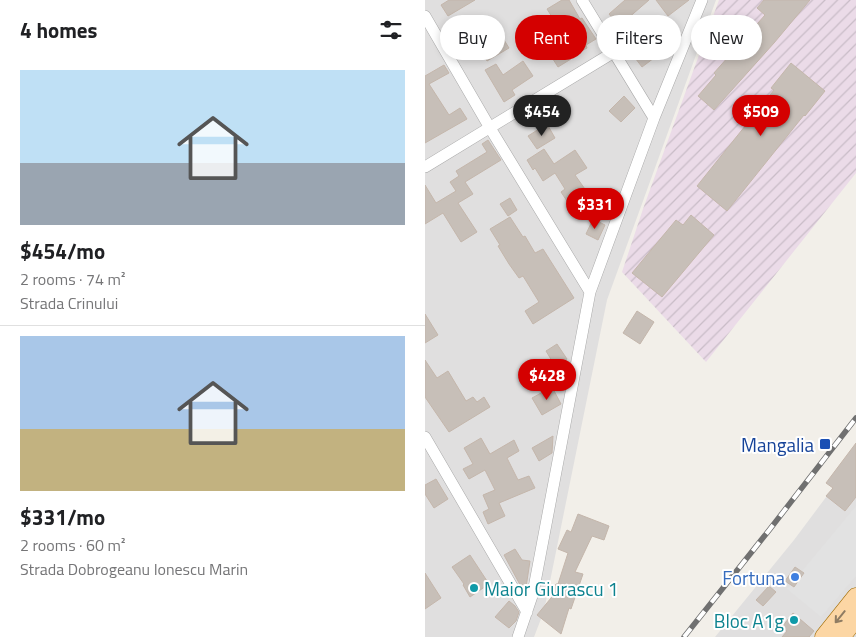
<!DOCTYPE html>
<meta charset="utf-8">
<style>
:root{--surface:#fff;--page:#f2f2f2;--text:#202124;--muted:#757577;--line:#e0e0e0;--accent:#d40000}
body{margin:0;font-family:"Titillium Web",sans-serif;background:var(--page);color:var(--text);height:100vh;display:flex;flex-direction:column;font-size:19px;white-space:nowrap}
*{box-sizing:border-box;margin:0}
p{font-size:16px;color:var(--muted)}
.icon{flex:none;width:28px;height:28px;fill:none;stroke:currentColor;stroke-width:2;stroke-linecap:round;stroke-linejoin:round}
.map{position:relative;flex:1;overflow:hidden}
.panel{display:flex;flex-direction:column;background:var(--surface);width:425px}
.panel>*{flex:none}
.top-card{position:absolute;left:15px;top:15px;width:340px;height:45px;display:flex;gap:10px}
.price{position:absolute;translate:-50% -42px;padding:0 11px;border-radius:18px;background:var(--accent);color:#fff;font-size:16px;line-height:32px;filter:drop-shadow(0 1px 2px #0008)}
.price::after{content:'';position:absolute;left:50%;top:30px;width:15px;height:11px;margin-left:-8px;background:inherit;clip-path:polygon(0 0,100% 0,50% 100%)}
.price.active{background:#222;color:#fff}
ul{padding:0;list-style:none}
li{display:grid;align-content:center;gap:10px;height:265px;padding:0 20px}
li+li{border-top:1px solid var(--line)}
li span{display:grid;place-items:center;height:155px;border-radius:0px;color:#555}
li>.icon{margin-inline-start:auto}
span .icon{width:90px;height:90px;fill:#fffc;stroke-width:1}
li b{font-size:21px}
h2{display:flex;justify-content:space-between;align-items:center;height:60px;padding:0 20px;font-size:21px}
.pill{padding:0 18px;border-radius:22px;background:var(--surface);box-shadow:0 2px 8px #0003;font-size:18px;line-height:45px}
.pill.active{background:var(--accent);color:#fff}
main{display:flex;flex:1;min-height:0}
.map>svg:first-child{display:block}
</style>
<main>
<section class="panel">
<h2>4 homes<svg class="icon" aria-label="filters" viewBox="0 0 24 24"><path d="M4 7h16M4 17h16"/><circle cx="9" cy="7" r="2"/><circle cx="15" cy="17" r="2"/></svg></h2>
<ul>
<li><span style="background:linear-gradient(#bfe0f5 60%,#9aa5b1 0)"><svg class="icon" aria-label="home" viewBox="0 0 24 24"><path d="M3 11l9-7 9 7M6 9v11h12V9"/></svg></span><div><b>$454/mo</b><p>2 rooms · 74 m²</p><p>Strada Crinului</p></div></li>
<li><span style="background:linear-gradient(#a9c7e8 60%,#c2b280 0)"><svg class="icon" aria-label="home" viewBox="0 0 24 24"><path d="M3 11l9-7 9 7M6 9v11h12V9"/></svg></span><div><b>$331/mo</b><p>2 rooms · 60 m²</p><p>Strada Dobrogeanu Ionescu Marin</p></div></li>
</ul>
</section>
<div class="map">
<svg width="431" height="637" viewBox="0 0 431 637">
<defs>
<pattern id="industrial-furrows" width="10" height="10" patternUnits="userSpaceOnUse" patternTransform="scale(1.25)"><rect width="10" height="10" fill="#ebdbe8"/><path d="M-1 1l2-2M0 10L10 0M9 11l2-2" fill="none" stroke="#c9bcc7"/></pattern>
</defs>
<rect width="100%" height="100%" fill="#f2efe9"/>
<!-- residential -->
<path fill="#e0dfdf" d="M0,0H291L182,300L119,611L109,637H0Z
M431,457V637H290L369,540Z"/>
<!-- industrial -->
<path fill="url(#industrial-furrows)" d="M294,0H431V173L281,362L197,272L218,209Z"/>
<!-- parking -->
<path fill="#e2e2e2" d="M431,506V576L396,617L362,589Z"/>
<!-- building -->
<path fill="#c7bfb8" stroke="#c4b6ab" d="M24,0H50L23,16L16,5Z
M137,0H144L155,19L157,18L171,39L161,45L162,48L145,57L146,59L133,67L126,56L131,54L126,46L138,39L134,33L136,31L122,9Z
M200,0H224L194,26L184,14Z
M231,0H264L243,16Z
M339,0H385L349,43L289,110L273,96L291,75L289,73L340,15L332,8Z
M229,31L237,42L228,48L233,55L217,67L204,50Z
M76,35L84,48L62,61L55,48Z
M98,61L108,76L87,90L90,95L79,102L60,70L71,64L78,75Z
M366,63L400,91L380,116L379,115L302,211L272,186L349,90L346,88Z
M19,65L24,73L4,84L24,115L35,108L42,119L0,143V76Z
M199,96L210,108L196,122L184,111Z
M122,124L130,138L112,149L103,136Z
M63,140L76,160L40,182L48,194L33,203L52,232L36,242L18,213L0,224V185L11,203L31,191L25,182L34,176L31,171L62,152L57,144Z
M119,149L129,164L150,150L162,168L150,175L162,192L144,204L136,192L140,189L130,173L118,181L110,168L108,170L102,160Z
M186,188L192,196V198L179,208L172,198Z
M85,198L92,210L83,216L75,204Z
M266,215L289,235L237,297L207,273L251,220L258,225Z
M85,217L98,237L100,236L110,253L118,249L149,298L108,324L100,311L114,302L98,276L94,278L84,264L73,246L75,245L65,229Z
M168,219L180,225L173,240L161,234Z
M212,311L229,322L215,344L198,333Z
M0,314L13,335L0,343Z
M132,344L142,359L130,366L121,351Z
M0,360L12,378L23,371L41,401L48,397L52,402L59,397L65,407L24,432L0,397Z
M127,387L136,404L117,415L107,398Z
M128,436L127,453L114,461L107,448Z
M56,438L65,454L89,440L94,451L82,458L93,480L104,476L110,488L74,503L80,516L63,524L58,512L64,509L58,495L70,490L60,470L44,479L38,469L48,464L39,448Z
M431,443V497L420,511L401,496L408,488L401,483Z
M11,479L23,499L9,508L0,494V485Z
M153,514L184,526L179,540L167,536L150,572L158,574L146,609L144,608L136,634L112,615L126,598L131,584H133L143,553L133,549L142,530L146,532Z
M90,549L97,560L105,561L100,594L79,555Z
M45,555L64,584L45,597L38,585L39,584L27,567Z
M370,567L379,573L369,587L360,581Z
M0,573L16,598L0,609Z
M344,586L351,592L338,606L331,600Z
M84,601L90,606L94,612L91,621L84,628L70,617Z
M368,613L389,631L384,637H357L362,631L357,627Z"/>
<g fill="none" stroke-linecap="round" stroke-linejoin="round">
<!-- street casing -->
<g stroke="#a9a9a9" stroke-width="12">
<path id="street" d="M157,0L229,118
M0,16L65,128L165,292
M0,167L189,52
M0,437L102,612
M93,637L108,593L165,292L229,118L277,0"/>
</g>
<!-- primary casing -->
<g stroke="#a06b00" stroke-width="19">
<path id="primary" d="M399,637L431,597
M416,637L431,618"/>
</g>
<!-- street -->
<use href="#street" stroke="#fff" stroke-width="11"/>
<!-- primary -->
<use href="#primary" stroke="#fcd6a4" stroke-width="18"/>
<!-- rail casing -->
<g stroke="#707070" stroke-width="5.5">
<path id="rail" d="M259,637L345,529L431,418"/>
</g>
<!-- rail -->
<use href="#rail" stroke="#fff" stroke-width="4" stroke-dasharray="11" stroke-linecap="butt"/>
</g>
<!-- one-way arrows -->
<defs><path id="oneway-shaft" d="M-6 0H5M1.5-3L5.5 0L1.5 3" fill="none" stroke-width="1.6" stroke-linecap="round" stroke-linejoin="round" transform="scale(1.25)"/></defs>
<use stroke="#8f7c63" href="#oneway-shaft" transform="translate(415 617) rotate(129)"/>
<!-- markers -->
<rect fill="#1a4fb4" stroke="#fff" stroke-width="2" x="394" y="438" width="12" height="12" rx="2.5"/>
<circle fill="#3f7fe0" stroke="#fff" stroke-width="2" cx="370" cy="577" r="5"/>
<g fill="#0f9aa8" stroke="#fff" stroke-width="2">
<circle cx="49" cy="588" r="5"/>
<circle cx="369" cy="620" r="5"/>
</g>
<g text-anchor="middle" dominant-baseline="central" stroke-width="4" stroke-linejoin="round" paint-order="stroke">
<!-- transit labels -->
<g font-size="19" fill="#164399" stroke="#fff" text-anchor="end">
<text x="389" y="444">Mangalia</text>
</g>
<!-- shop labels -->
<g font-size="19" fill="#366cbe" stroke="#fff" text-anchor="end">
<text x="360" y="577">Fortuna</text>
</g>
<!-- culture labels -->
<g font-size="19" fill="#0d838f" stroke="#fff" text-anchor="start">
<text x="59" y="588">Maior Giurascu 1</text>
<text x="359" y="620" text-anchor="end">Bloc A1g</text>
</g>
</g>
</svg>
<b class="price active" style="left:117px;top:137px">$454</b>
<b class="price" style="left:336px;top:137px">$509</b>
<b class="price" style="left:170px;top:230px">$331</b>
<b class="price" style="left:122px;top:401px">$428</b>
<div class="top-card">
<a class="pill">Buy</a>
<a class="pill active">Rent</a>
<a class="pill">Filters</a>
<a class="pill">New</a>
</div>
</div>
</main>
